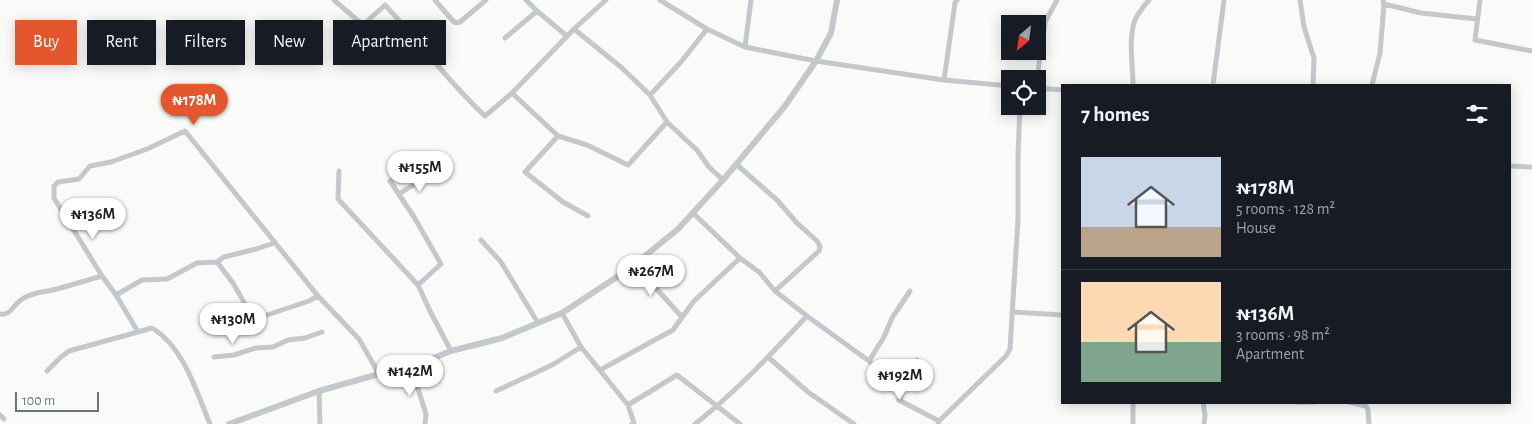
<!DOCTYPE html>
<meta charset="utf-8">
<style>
:root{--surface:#171b24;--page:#242831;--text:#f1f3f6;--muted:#9ea1a6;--line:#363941;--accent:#e4572e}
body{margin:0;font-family:"Alegreya Sans",sans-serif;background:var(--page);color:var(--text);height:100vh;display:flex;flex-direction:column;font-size:19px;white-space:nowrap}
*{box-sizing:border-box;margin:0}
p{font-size:16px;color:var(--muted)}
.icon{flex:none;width:28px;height:28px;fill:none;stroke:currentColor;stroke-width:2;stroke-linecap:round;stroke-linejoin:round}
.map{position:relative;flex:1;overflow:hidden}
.sheet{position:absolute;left:1061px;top:84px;width:450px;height:320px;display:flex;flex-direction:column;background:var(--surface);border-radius:0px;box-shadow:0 2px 12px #0003}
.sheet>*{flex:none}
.top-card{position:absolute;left:15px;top:20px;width:475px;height:45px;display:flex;gap:10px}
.needle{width:32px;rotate:209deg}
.controls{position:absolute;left:1001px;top:15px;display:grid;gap:10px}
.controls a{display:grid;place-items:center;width:45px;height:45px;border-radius:0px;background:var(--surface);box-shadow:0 2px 12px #0003;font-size:25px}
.scale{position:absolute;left:15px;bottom:12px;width:84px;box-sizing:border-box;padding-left:5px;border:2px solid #657683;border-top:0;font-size:14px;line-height:18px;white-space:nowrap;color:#657683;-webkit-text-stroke:4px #fff;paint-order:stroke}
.price{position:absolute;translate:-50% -42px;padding:0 11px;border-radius:18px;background:#fff;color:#222;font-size:16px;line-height:32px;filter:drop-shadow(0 1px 2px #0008)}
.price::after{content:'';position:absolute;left:50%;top:30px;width:15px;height:11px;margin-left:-8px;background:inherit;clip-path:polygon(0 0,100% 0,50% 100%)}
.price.current{background:var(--accent);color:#fff}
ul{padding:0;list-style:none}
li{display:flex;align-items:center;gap:15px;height:125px;padding:0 20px}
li+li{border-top:1px solid var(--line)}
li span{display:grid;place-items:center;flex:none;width:140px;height:100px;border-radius:0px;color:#555}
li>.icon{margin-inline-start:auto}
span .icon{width:60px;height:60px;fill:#fffc;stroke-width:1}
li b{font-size:21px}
h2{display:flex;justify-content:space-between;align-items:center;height:60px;padding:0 20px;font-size:21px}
.pill{padding:0 18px;border-radius:0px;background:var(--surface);box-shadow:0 2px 12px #0003;font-size:18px;line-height:45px}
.pill.current{background:var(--accent);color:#fff}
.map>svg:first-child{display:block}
</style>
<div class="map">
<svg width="1532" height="424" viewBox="0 0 1532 424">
<rect width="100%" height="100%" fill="#fafaf8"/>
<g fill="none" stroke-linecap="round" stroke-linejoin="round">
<!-- minor -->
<path stroke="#c3c8cc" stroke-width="5" d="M334,0L363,25L385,5C419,41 448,82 485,116L512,93L574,29L606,0
M435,0L453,21L456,23L460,22L486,0
M526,0L537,11
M660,0L707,29L745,47L816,61L944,80L1010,86
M1300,0L1304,27L1314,58L1313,85
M1480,0L1475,40L1532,51
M1384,4L1421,13L1477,19
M574,29L622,68L650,95L667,122L685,139L697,150L709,167L723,180
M505,38L537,11L567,36
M745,47L751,0
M1037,79L1045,22L1057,0
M944,80L955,3L957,0
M1133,85C1133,66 1128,38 1135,20C1138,13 1144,6 1149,0
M1213,85L1224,0
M1372,85L1380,53L1384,4L1383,0
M1038,88L1062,90
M512,93L558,136L587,145L628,165L667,122
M650,95L681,62L707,29
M558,136L525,172L563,202L588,216
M736,164L777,200L797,223L817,241L820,246L819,251L775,291
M1510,166L1532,167
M339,171L338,199L418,285
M390,181L414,217L441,264L418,285L430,311L451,351
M399,194L429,175
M693,213L740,258L759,272L775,291L807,316C771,354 736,392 695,424
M481,240L501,262L538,323
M217,262L233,283L253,318H258L309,301L318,296
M635,265L682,317
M102,276L54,198V186L58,182L79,179L90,166L111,162L147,149L185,131L318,296L359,339L379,374
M116,295L142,280L167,279L197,263L217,262L224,257L256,249L274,243
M1013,312L1062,315
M0,314C12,316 13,303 24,298C34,292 46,292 57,289C72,285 87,280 102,276L116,295L138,332L151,328L154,329C185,350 196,391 210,424
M807,316L869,361L884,337L892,318L910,291
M581,347L628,405
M214,357L234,355L256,348L273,347L288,340L305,338L322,332
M768,357L808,392L854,424
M869,361L903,391L917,360
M411,367L426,414L425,424
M600,370L673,330L694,301L740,258
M47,371L61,357L69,351L138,332
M319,391L320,424
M496,391L552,365L581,347L562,313
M903,391L899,400L939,421
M1203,402L1205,415L1204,424
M1297,402H1315
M1349,402L1366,406L1368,410L1369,424
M0,415L4,419
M632,424L634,423L628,405L677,375L740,424
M938,424L939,421L1006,356L1010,349L1018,219V156L1020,106
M1133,424V402"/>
<!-- tertiary -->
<path stroke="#c3c8cc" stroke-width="6" d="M229,424L319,391L379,374L411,367L451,351L502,338L562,313L629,269L678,229L723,180L785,106L816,61L831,33L837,0"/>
</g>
</svg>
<div class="controls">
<a><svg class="needle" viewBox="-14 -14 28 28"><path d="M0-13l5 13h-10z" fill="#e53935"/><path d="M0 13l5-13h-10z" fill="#9ea1a6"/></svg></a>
<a><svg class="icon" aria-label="locate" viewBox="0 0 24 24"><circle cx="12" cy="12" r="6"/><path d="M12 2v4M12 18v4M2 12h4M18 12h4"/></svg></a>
</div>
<div class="scale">100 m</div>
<b class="price current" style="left:194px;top:126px">₦178M</b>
<b class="price" style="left:420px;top:193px">₦155M</b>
<b class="price" style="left:93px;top:240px">₦136M</b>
<b class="price" style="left:651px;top:297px">₦267M</b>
<b class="price" style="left:233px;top:345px">₦130M</b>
<b class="price" style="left:410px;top:397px">₦142M</b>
<b class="price" style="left:900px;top:401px">₦192M</b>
<div class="top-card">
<a class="pill current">Buy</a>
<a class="pill">Rent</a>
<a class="pill">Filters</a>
<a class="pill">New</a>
<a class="pill">Apartment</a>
</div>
<section class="sheet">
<h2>7 homes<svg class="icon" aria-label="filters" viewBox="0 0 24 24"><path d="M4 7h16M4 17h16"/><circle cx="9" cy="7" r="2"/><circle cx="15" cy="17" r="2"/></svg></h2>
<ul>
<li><span style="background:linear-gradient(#c9d6e8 70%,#b9a48a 0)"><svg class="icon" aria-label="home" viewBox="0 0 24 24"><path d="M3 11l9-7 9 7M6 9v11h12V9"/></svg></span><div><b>₦178M</b><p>5 rooms · 128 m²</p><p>House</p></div></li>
<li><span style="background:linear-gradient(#ffd9b3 60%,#7fa58c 0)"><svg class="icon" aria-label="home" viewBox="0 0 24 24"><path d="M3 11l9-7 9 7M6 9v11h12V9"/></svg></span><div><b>₦136M</b><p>3 rooms · 98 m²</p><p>Apartment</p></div></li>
</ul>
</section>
</div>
